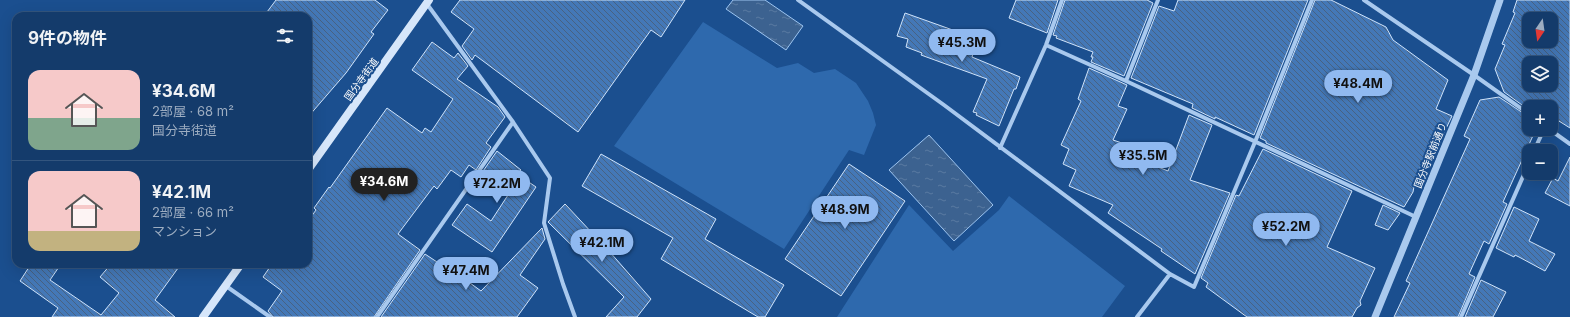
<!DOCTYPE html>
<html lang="ja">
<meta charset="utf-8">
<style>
:root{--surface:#143b6b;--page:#1d4271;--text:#f1f3f6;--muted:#9dadc1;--line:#33557e;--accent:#90b9f0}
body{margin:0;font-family:Inter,"Noto Sans JP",sans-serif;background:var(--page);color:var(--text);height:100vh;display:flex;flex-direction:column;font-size:15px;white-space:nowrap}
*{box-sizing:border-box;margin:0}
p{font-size:13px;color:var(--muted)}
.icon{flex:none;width:22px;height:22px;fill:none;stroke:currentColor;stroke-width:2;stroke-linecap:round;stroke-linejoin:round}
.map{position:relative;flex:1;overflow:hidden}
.side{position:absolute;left:12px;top:12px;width:300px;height:256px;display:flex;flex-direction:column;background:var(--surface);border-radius:12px;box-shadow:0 4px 16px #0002,0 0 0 1px var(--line)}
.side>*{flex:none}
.needle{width:26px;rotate:193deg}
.tools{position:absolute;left:1522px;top:12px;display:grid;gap:8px}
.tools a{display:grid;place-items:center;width:36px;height:36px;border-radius:8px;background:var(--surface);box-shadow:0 4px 16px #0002,0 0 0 1px var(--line);font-size:20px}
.price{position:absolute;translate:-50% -34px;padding:0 9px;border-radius:14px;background:var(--accent);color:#111;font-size:13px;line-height:26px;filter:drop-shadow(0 1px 2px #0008)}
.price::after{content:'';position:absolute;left:50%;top:24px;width:12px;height:9px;margin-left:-6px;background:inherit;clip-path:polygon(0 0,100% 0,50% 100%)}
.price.selected{background:#222;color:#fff}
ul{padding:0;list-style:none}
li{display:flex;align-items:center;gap:12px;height:100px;padding:0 16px}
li+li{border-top:1px solid var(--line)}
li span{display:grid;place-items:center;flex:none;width:112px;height:80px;border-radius:12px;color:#555}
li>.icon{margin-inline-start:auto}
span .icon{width:48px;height:48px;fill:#fffc;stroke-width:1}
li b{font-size:17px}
h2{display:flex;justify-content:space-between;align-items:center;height:48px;padding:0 16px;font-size:17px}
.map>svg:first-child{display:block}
</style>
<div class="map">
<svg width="1570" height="317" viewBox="0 0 1570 317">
<defs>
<pattern id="water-ripples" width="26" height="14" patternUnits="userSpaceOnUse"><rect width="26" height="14" fill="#3c6290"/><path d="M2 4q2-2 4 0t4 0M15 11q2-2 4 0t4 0" fill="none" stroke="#597aa1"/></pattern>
<pattern id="building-back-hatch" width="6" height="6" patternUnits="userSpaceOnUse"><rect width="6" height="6" fill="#4478b7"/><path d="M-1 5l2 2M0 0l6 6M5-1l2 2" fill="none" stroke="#486282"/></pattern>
</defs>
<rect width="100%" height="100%" fill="#1b4f8f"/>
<!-- park -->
<path fill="#2e69ad" d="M703,22L777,68L798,63L814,73L835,69L856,83L868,101L873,113L876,125L864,155L849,150L784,249L614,146Z
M1009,196L1125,286L1102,317H837L909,205L953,251L999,210Z"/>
<!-- water -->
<path fill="url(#water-ripples)" stroke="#9cc4f0" d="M733,0H765L803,26L786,50L726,9Z
M929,135L993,205L954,241L889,170Z"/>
<!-- building -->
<path fill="url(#building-back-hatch)" stroke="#cfe3fa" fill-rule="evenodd" d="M276,0H375L388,10L371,32L374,34L346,73L308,117V16H264Z
M460,0H685L661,37L651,30L578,132L475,55L472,60L462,46L474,29L451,12Z
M1016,0H1058L1047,33L1009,18Z
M1065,0H1147L1153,3L1124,76L1091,62L1093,57H1091L1093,52L1056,38L1057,36L1053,35Z
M1178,0H1308L1254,135L1215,117V119L1192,108L1193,104L1131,78L1159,6L1174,11Z
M1315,0H1331L1386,27L1393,40L1448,80L1436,109L1452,116L1440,141L1432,138L1415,181L1413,192L1404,207L1266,143V141L1260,138Z
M1517,0H1570V128L1551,116V107H1529V110L1504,92L1495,69L1505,45L1502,44L1515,13L1513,12ZM1529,19H1551V41H1529ZM1529,63H1551V85H1529Z
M905,13L978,39L972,57L1020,77L1016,89H1014L999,126L976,115L977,113L973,112L987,79L921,55L922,53L906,47L908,39L897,36Z
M432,42L454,58L458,53L468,66L457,79L498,107L505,117L486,143L491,147L476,170L469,165L461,177L451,170L437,189L434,186L398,234L420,250L374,317H273L268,311L282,291L263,277L272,264H308V221L316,210L314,208L329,187L330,188L387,108L422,133L425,128L431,132L453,99L412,70Z
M1089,68L1127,85L1118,106L1127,109L1113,140L1140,149L1136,158L1168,171L1189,115L1212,125L1190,180L1230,193L1195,274L1161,251L1162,249L1108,213L1113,205L1069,186L1076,170L1063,164L1069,149L1061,145L1081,101L1078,99Z
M1499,97L1529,117V129H1536L1503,202L1507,204L1489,244L1484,241L1469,274L1475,277L1458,317H1394L1410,283L1406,281L1470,139L1464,136L1480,100Z
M1263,149L1352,191L1327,247L1375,268L1360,301L1361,305L1357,308L1352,317H1247L1206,287L1208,283L1201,278L1236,195L1239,196Z
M497,151L521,170L517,174L536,187L492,252L452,225L467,204L491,221L508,195L481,174Z
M601,154L716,219L705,239L784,285L765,317H758L661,259L673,238L582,186Z
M1570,157V206L1545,193L1553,178L1558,181Z
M849,164L905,201L841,296L785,259Z
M565,204L609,251L651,299L637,317H606L624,297L548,222Z
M1383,205L1400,213L1388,230L1375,225Z
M1514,207L1539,219L1529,241L1555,254L1545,271L1519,257L1515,255L1514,257L1496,248Z
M542,228L545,239L520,275L538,288L517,317H381L425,254L461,278L462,277L481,291Z
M31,264H61L50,280L101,315L119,293L100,277L111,264H181L155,300L175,317H52L58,308L20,281Z
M1481,280L1506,292L1493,317H1465Z"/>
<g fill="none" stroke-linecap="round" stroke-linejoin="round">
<!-- minor -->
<path stroke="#a9c9ee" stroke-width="4" d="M798,0L944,105L1170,274L1194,287L1255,142L1312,0
M1158,0L1126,81L1416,217
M1364,0L1474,75L1529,114
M427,4L513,122L550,178L544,223L563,284L575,317
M1046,45L1126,81
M1549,129L1570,144
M1000,148L1046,45L1062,0
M1534,151L1544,129
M226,286L270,317
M377,317L513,122
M1137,317L1170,274
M1461,317L1529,163"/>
<!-- tertiary -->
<path stroke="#a9c9ee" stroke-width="7" d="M1375,317L1474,75L1500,0"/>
<!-- secondary -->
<path stroke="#d6e6fa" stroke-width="8" d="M308,170L429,0
M203,317L241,264"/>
</g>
<g text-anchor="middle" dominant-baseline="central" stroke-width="4" stroke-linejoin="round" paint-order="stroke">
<!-- street labels -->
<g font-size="10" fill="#fff" stroke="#1b4f8f">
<text transform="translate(361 79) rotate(-54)">国分寺街道</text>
<text transform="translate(1430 155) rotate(-68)">国分寺駅前通り</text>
</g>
</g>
</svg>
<div class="tools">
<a><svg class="needle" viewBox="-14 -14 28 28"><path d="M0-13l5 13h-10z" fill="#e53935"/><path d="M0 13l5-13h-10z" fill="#9dadc1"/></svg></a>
<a><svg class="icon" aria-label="layers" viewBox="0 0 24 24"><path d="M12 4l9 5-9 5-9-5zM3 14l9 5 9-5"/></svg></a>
<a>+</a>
<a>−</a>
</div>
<b class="price" style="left:962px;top:63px">¥45.3M</b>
<b class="price" style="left:1358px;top:104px">¥48.4M</b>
<b class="price" style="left:1143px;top:176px">¥35.5M</b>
<b class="price selected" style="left:384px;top:202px">¥34.6M</b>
<b class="price" style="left:497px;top:204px">¥72.2M</b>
<b class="price" style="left:845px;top:230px">¥48.9M</b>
<b class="price" style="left:1286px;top:247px">¥52.2M</b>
<b class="price" style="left:602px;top:263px">¥42.1M</b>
<b class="price" style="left:466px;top:291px">¥47.4M</b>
<section class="side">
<h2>9件の物件<svg class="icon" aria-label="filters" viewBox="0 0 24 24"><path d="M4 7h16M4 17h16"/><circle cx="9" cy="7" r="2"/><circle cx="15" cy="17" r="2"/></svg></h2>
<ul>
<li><span style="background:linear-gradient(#f6c9c9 60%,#7fa58c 0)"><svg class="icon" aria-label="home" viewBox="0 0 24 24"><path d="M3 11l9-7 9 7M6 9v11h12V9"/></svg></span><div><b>¥34.6M</b><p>2部屋 · 68 m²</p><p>国分寺街道</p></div></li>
<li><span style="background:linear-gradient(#f6c9c9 75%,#c2b280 0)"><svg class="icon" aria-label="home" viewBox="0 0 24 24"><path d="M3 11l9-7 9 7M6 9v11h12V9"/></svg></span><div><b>¥42.1M</b><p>2部屋 · 66 m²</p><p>マンション</p></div></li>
</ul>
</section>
</div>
